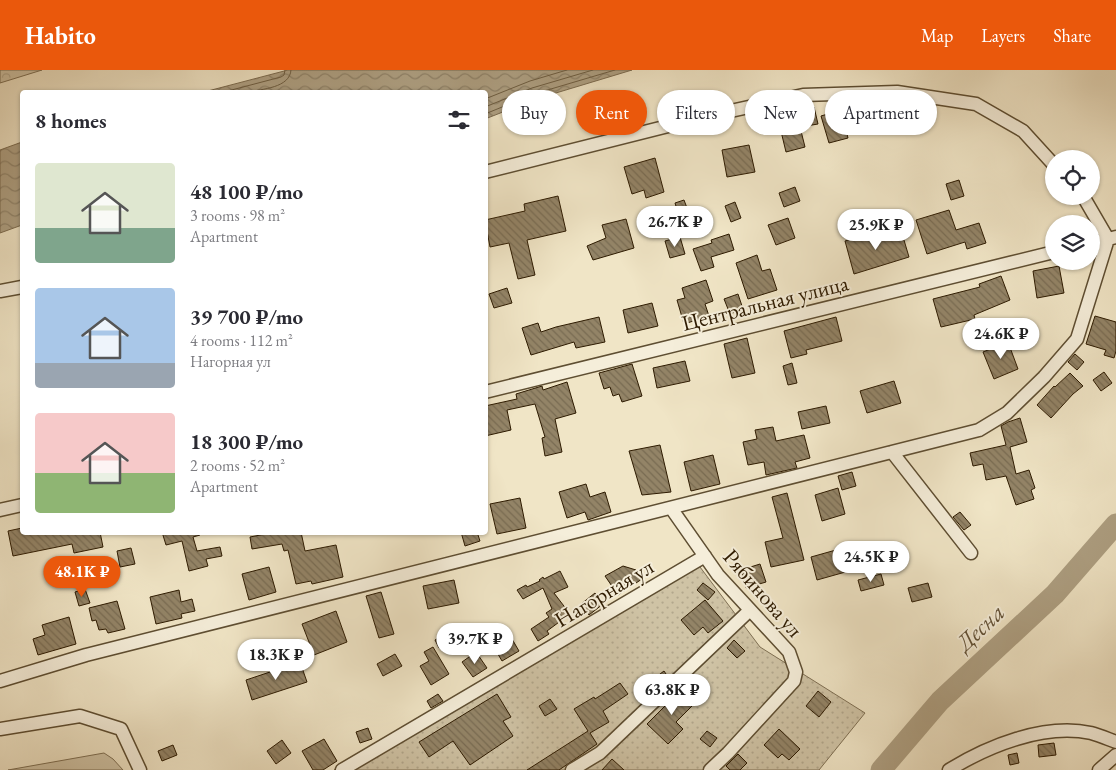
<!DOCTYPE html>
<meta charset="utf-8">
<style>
:root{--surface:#fff;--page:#f7f7f7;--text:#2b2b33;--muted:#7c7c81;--accent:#ea580c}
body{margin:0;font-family:"EB Garamond",serif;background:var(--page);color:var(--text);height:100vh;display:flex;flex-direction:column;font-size:19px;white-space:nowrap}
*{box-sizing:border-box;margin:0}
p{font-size:16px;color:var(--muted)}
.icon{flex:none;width:28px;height:28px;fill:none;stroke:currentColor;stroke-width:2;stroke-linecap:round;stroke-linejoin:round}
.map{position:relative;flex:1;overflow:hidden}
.panel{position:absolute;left:20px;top:20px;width:468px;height:445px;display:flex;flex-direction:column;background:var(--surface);border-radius:5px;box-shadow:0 1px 4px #0004}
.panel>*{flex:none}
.top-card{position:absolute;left:502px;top:20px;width:475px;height:45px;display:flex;gap:10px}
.tools{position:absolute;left:1045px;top:80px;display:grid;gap:10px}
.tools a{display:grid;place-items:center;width:55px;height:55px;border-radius:50%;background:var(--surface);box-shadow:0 1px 4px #0004;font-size:25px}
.price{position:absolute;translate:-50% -42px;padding:0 11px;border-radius:18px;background:#fff;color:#222;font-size:16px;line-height:32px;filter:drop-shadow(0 1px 2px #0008)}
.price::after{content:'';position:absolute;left:50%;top:30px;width:15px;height:11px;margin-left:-8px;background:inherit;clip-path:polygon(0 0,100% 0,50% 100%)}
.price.on{background:var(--accent);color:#fff}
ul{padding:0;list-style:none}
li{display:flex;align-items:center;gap:15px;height:125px;padding:0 15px}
li span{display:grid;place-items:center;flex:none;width:140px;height:100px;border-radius:5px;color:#555}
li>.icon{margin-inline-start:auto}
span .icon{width:60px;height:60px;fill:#fffc;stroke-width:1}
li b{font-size:21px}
h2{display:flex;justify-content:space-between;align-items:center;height:60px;padding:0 15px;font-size:21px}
.chip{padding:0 18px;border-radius:22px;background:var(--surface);box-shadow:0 1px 4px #0004;font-size:18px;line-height:45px}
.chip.on{background:var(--accent);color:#fff}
header{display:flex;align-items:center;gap:30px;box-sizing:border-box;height:70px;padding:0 25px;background:var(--accent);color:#fff}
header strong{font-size:24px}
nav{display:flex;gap:28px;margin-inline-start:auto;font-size:18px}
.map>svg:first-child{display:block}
</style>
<header>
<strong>Habito</strong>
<nav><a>Map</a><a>Layers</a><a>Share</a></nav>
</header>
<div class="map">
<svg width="1116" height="700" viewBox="0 0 1116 700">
<defs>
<pattern id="forest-crowns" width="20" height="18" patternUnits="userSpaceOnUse" patternTransform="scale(1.25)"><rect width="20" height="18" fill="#cfc3a5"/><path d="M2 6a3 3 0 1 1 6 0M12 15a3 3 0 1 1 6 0" fill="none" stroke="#b2a78c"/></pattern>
<pattern id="garden-dots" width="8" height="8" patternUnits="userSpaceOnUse" patternTransform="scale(1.25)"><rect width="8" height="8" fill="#cfc3a5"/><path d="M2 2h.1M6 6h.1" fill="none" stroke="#b2a78c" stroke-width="1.8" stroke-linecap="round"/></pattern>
<pattern id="water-waves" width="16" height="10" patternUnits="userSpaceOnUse" patternTransform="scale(1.25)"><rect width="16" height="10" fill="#aea083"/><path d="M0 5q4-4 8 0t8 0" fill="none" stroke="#8e8269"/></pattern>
<pattern id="building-back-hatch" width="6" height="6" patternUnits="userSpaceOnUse" patternTransform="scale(1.25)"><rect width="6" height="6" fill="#938467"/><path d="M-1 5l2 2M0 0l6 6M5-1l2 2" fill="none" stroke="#786b52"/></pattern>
</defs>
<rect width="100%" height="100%" fill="#f0e5c6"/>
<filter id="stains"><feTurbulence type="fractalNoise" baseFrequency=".004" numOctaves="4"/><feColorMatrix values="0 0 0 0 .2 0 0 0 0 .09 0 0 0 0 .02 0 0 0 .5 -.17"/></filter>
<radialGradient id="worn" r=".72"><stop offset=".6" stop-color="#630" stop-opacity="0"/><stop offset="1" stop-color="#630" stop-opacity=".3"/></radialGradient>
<!-- green -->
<path fill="#cfc3a5" stroke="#7e6f53" d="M104,683L113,689L123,700H8Z"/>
<!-- forest -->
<path fill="url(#forest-crowns)" stroke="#7e6f53" d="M0,0H42L0,13Z"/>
<!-- garden -->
<path fill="url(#garden-dots)" stroke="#7e6f53" d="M697,493L760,577L865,643L819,700H334Z"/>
<!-- water -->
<path fill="url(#water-waves)" stroke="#7b6b4f" d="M288,0H632L536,29L485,49V22H204Z
M22,72V155L0,163V80Z"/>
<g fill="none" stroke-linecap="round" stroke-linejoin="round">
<!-- shore -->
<path stroke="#6e5e42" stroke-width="1" d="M224,22L281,7L284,5L285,0
M248,22C262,19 290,18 291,0
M485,29L530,11L567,0
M485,37L532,18L593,0
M485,44L534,24L615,0"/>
<!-- river -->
<path stroke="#aea083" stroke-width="21" d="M881,700L940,631L1055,524L1116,454"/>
</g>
<!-- building -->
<path fill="url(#building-back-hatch)" stroke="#2e1b01" d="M857,31H869L875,50L863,53Z
M814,37L818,54L800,57L805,77L786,82L779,53L801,47L800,40Z
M841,40L848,68L829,73L821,46Z
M749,75L755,102L727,107L722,80Z
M655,88L664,122L646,128L644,120L632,124L624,97Z
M959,110L964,126L951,130L946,114Z
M795,117L800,131L784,137L779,123Z
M558,126L566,161L527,170L535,205L518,209L509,173L490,177L485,150L525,141L524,134Z
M684,130L690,146L680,150L675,133Z
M735,132L741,148L731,152L725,136Z
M949,140L956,160L979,153L986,173L967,179L965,172L927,184L916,150Z
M788,148L795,168L776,175L768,155Z
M626,149L634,178L593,190L587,176L606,168L602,155Z
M901,160L909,187L854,204L845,171L869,164L871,170Z
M729,164L734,180L711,187L714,197L701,201L693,179L712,173L711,170Z
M680,167L685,184L670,188L665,171Z
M757,185L762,201L770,199L777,220L748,229L736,193Z
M1059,196L1064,223L1037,228L1033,201Z
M1001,206L1010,230L974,245L975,249L941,257L933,229L980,217L979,214Z
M706,210L713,231L705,234L709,246L684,254L677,230L685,228L682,218Z
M507,218L512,233L494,238L489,224Z
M738,224L743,239L730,244L724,229Z
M652,233L658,256L628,263L623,240Z
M1095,246L1116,252V281L1114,288L1104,285L1106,280L1086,274Z
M599,247L605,272L576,278L574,272L531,285L522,258L538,253L541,262L556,257Z
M836,247L842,271L806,280L807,284L791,288L784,261Z
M747,268L755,303L732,308L724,274Z
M1008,272L1018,299L994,309L983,282Z
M1075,284L1084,292L1077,300L1068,292Z
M685,291L690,311L657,318L653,298Z
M792,293L797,313L788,315L783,296Z
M632,294L642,326L622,332L619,324L613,326L610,317L604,319L599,303Z
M1104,302L1112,313L1101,321L1093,310Z
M1070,303L1083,316L1073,324L1051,348L1037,335L1054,316L1055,317Z
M894,311L901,333L867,343L860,321Z
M567,312L576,343L555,349L562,382L545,386L542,368L545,367L535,334L507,340L511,360L485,366V336L517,329L516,324L542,316L543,320Z
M826,336L830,353L802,359L798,342Z
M1020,348L1027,372L1010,377L1016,404L1029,400L1035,418L1031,420L1034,429L1016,435L1006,406L986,410L983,394L973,396L970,383L1006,375L1001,356L1008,352Z
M773,357L776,371L804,365L810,388L795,392L797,398L766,405L764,392L748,395L743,372L757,369L755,360Z
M660,375L671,422L642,425L629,381Z
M713,385L720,414L691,421L684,392Z
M852,402L856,416L842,420L838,406Z
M586,414L590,427L605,422L611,442L588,450L585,442L567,448L559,422Z
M838,418L845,444L822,451L815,425Z
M787,423L804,490L771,497L765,472L783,468L772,427Z
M520,428L526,458L497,464L490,434Z
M960,442L971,455L964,460L953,447Z
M22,458V462H100L103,477L74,483L72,474L13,486L8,461Z
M162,462H200V465L193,467L197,481L220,477L222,486L206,489L208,496L189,501L182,471L166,475Z
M276,462H301L305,481L336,475L343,507L312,514L311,511L296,514L288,480L284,481L282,474L252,479L250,467Z
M461,462H477L480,471L465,476Z
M131,478L135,494L120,497L117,481Z
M843,478L849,501L817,510L811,487Z
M760,494L766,512L746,518L741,500Z
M623,496L636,500L642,509L618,525L605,506Z
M269,497L276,522L249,530L242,504Z
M560,501L568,517L554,523L570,544L547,561L549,564L538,571L531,559L549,547L546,543L552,539L543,518L523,529L517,520L526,515L527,517L540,511L539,510L543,507L544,509Z
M881,504L884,515L861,521L858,510Z
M454,510L459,533L428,539L423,516Z
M703,513L715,522L708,530L697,520Z
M928,513L932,527L912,532L908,518Z
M85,519L90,533L79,536L75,522Z
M179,520L181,532L192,529L195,541L181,544L182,548L156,554L150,527Z
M381,522L394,564L379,568L366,526Z
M595,523L603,534L589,545L581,534Z
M705,530L723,551L708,563L703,557L694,565L681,550Z
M117,531L125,559L108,563L106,559L99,560L96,550L92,551L89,538Z
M336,541L347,572L314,585L302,554Z
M69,547L76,574L38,585L33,569L45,565L42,555Z
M448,562L453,570L439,578L435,570Z
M512,569L519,581L502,591L495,579Z
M734,570L745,581L737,588L727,578Z
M433,577L449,604L431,615L420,596L429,591L424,582Z
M476,582L487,598L473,607L462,592Z
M395,584L402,596L383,606L377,594Z
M300,592L307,612L252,630L246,610Z
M664,601L668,607L652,622L647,614Z
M620,613L628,624L603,641L609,652L590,663L597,674L559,700H527L588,661L574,639L594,627L595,629Z
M683,618L696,632L676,652L683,659L668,674L647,654Z
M818,621L831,632L819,647L806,636Z
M438,624L443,631L431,638L427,631Z
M497,624L511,647L503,651L513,666L470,695L453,671L429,687L419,672Z
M550,629L557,639L545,646L539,636Z
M368,658L372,669L360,673L356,662Z
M779,659L800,679L789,690L782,684L778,688L764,675Z
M707,661L717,668L710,677L700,669Z
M324,669L337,691L323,700H313L302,681Z
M282,670L291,683L276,694L267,681Z
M1054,673L1056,685L1039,687L1038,675Z
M173,675L177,685L162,691L158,681Z
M1017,683L1019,693L1010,695L1008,685Z
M738,684L747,693L740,700H730L726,696Z
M612,689L624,700H602Z"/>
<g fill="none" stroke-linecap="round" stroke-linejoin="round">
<!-- minor casing -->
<g stroke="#5e4e32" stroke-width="15">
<path id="minor" d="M485,102L708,46L803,25L897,22L976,34L1023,61L1054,95
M1083,126L1108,169L1091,173
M0,221L22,217
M485,322L1054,182
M892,382L971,483
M671,438L718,505L789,582L796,602L794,611L728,683L710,700
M0,440L22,435
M0,611L86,585L979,360L1007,343L1044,307L1077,269L1108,169L1116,167
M0,659L80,646L121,659L140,700
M342,700L705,486
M572,700L600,683L750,540
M949,700C988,676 1044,653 1091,663C1099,665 1108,669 1116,672
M1099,700L1116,685"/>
</g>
<!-- minor -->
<use href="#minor" stroke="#f5eeda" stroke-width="12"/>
</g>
<g text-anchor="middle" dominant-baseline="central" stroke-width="4" stroke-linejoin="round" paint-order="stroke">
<!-- street labels -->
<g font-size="22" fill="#2e1b01" stroke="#f5eeda">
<text transform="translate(765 233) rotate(-14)">Центральная улица</text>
<text transform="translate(604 523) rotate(-31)">Нагорная ул</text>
<text transform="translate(763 523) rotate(49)">Рябинова ул</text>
</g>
<!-- water labels -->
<g font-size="24" font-style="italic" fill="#615035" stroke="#f5eeda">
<text transform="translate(980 557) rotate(-43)">Десна</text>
</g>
</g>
<rect width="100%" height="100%" filter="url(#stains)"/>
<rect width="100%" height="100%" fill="url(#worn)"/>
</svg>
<div class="tools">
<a><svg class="icon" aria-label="locate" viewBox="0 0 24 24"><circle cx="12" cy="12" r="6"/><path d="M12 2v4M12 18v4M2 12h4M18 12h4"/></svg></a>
<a><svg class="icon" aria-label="layers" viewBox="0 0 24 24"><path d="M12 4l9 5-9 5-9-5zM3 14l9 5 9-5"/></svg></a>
</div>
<b class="price" style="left:675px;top:178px">26.7K ₽</b>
<b class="price" style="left:876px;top:181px">25.9K ₽</b>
<b class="price" style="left:1001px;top:290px">24.6K ₽</b>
<b class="price" style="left:871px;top:513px">24.5K ₽</b>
<b class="price on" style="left:82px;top:528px">48.1K ₽</b>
<b class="price" style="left:475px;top:595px">39.7K ₽</b>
<b class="price" style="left:276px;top:611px">18.3K ₽</b>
<b class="price" style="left:672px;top:646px">63.8K ₽</b>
<div class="top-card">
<a class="chip">Buy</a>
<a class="chip on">Rent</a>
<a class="chip">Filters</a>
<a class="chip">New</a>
<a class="chip">Apartment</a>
</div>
<section class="panel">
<h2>8 homes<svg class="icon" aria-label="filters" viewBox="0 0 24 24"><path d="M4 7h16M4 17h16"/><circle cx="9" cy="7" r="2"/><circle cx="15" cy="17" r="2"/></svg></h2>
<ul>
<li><span style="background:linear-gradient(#dfe7d0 65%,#7fa58c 0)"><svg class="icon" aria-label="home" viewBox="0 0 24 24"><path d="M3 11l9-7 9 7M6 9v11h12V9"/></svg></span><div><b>48 100 ₽/mo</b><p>3 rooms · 98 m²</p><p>Apartment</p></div></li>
<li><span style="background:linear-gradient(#a9c7e8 75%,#9aa5b1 0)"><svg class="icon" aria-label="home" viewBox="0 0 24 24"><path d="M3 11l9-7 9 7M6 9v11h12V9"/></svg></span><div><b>39 700 ₽/mo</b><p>4 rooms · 112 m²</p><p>Нагорная ул</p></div></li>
<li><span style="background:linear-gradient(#f6c9c9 60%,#8fb573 0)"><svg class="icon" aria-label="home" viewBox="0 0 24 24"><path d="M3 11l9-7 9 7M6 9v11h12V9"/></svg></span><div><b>18 300 ₽/mo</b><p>2 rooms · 52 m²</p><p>Apartment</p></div></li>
</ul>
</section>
</div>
